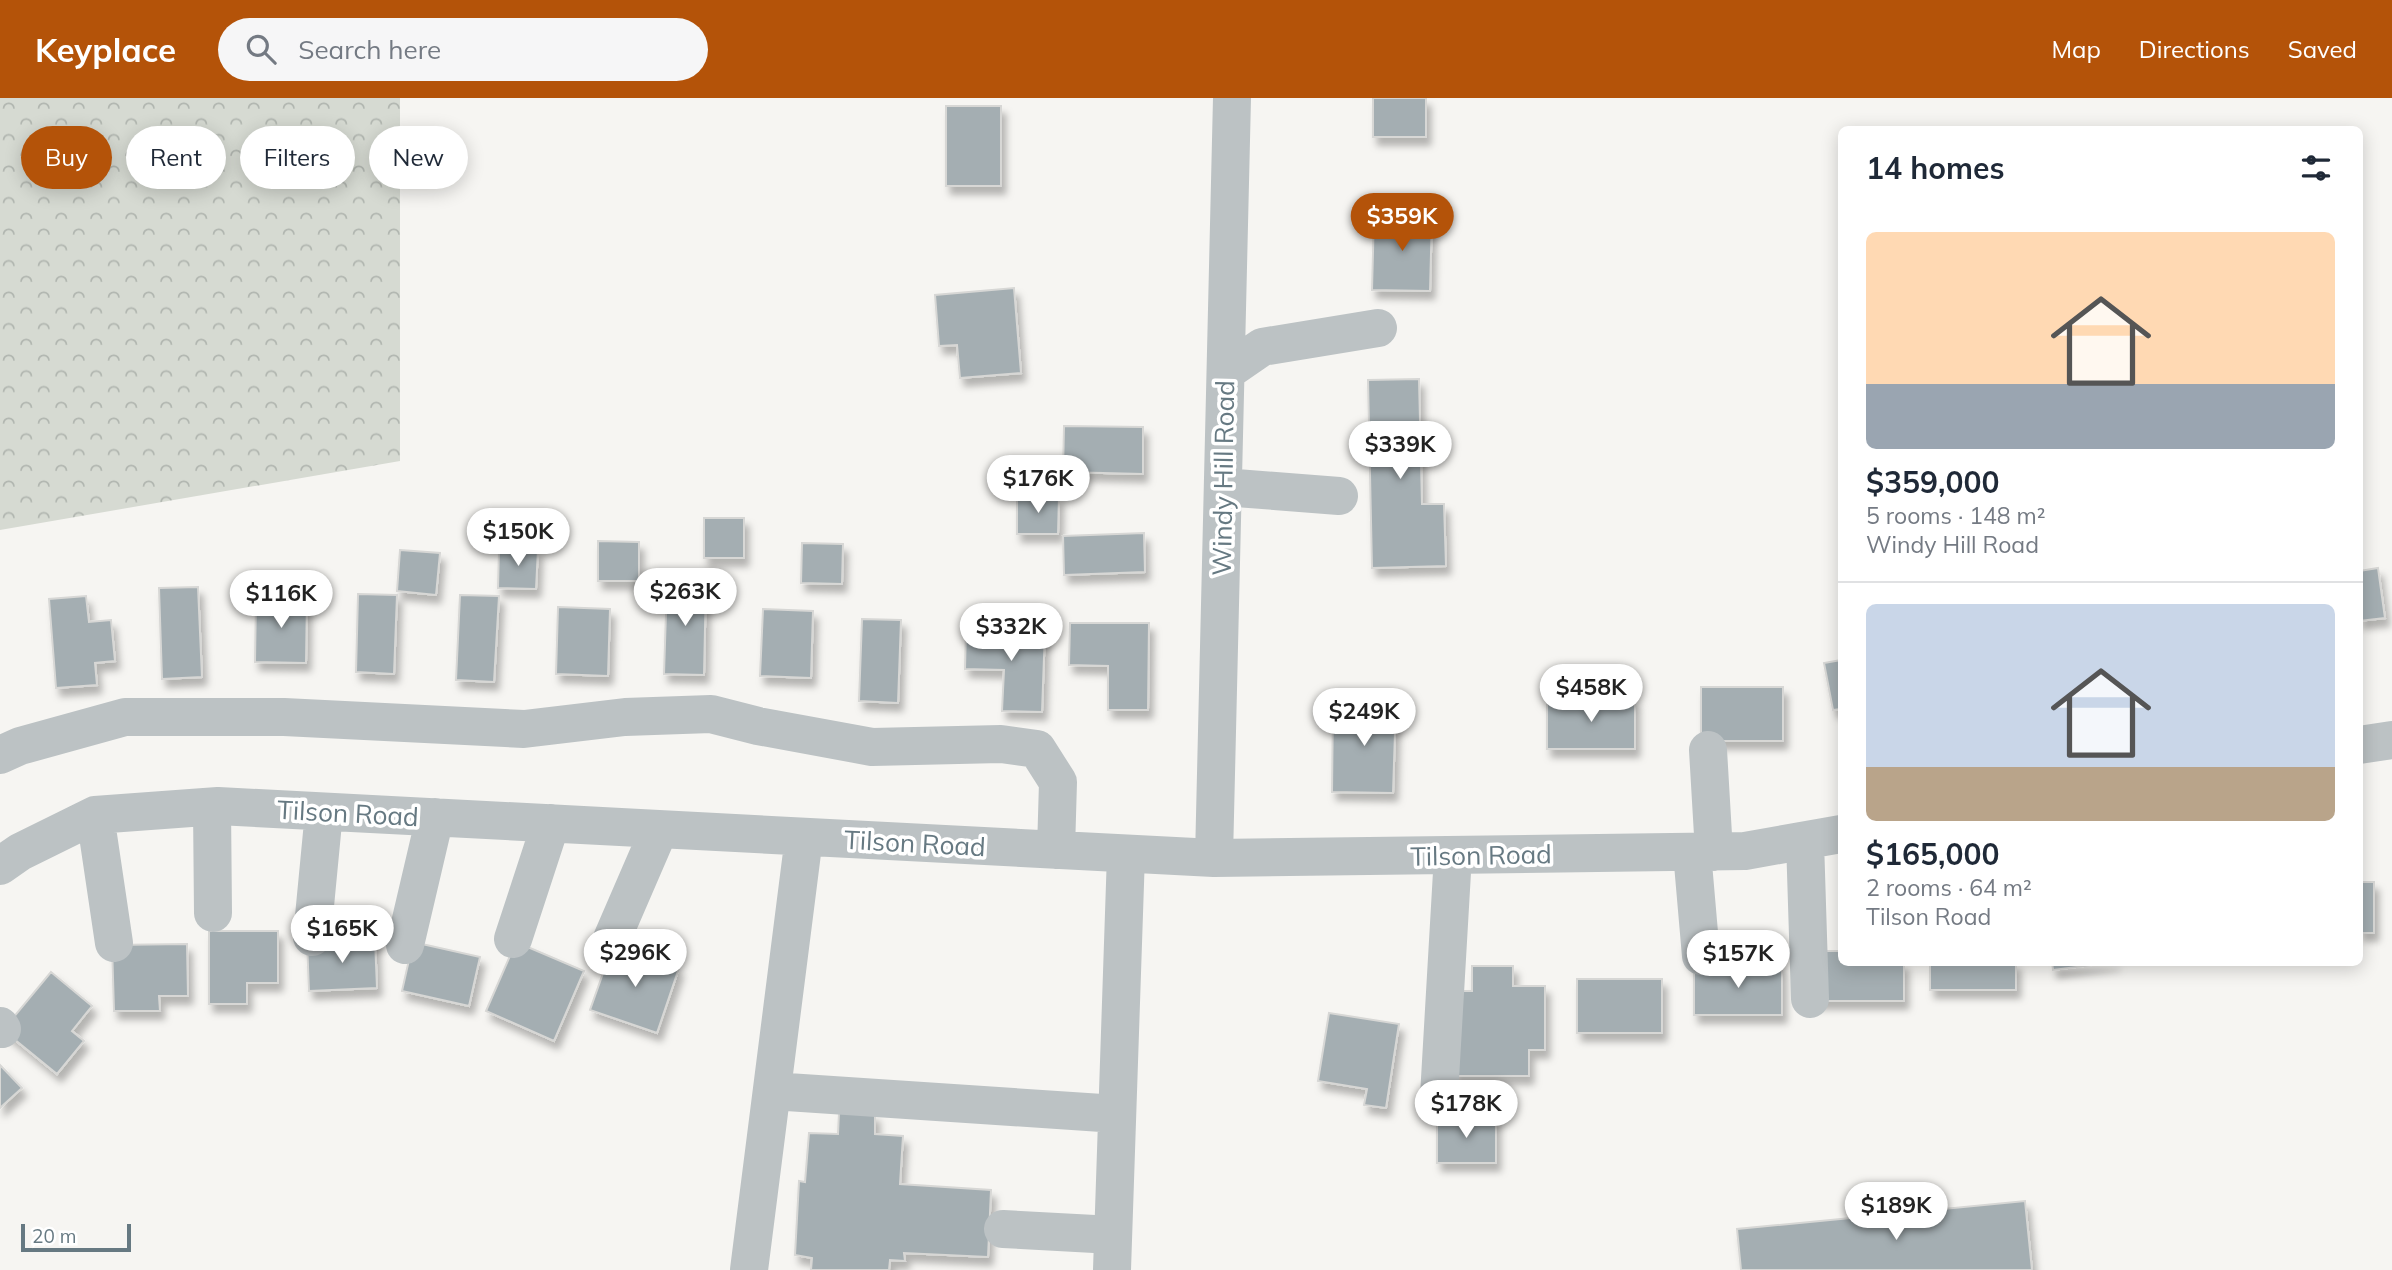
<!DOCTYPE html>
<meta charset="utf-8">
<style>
:root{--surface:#fff;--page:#f6f6f7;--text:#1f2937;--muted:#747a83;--line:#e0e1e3;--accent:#b45309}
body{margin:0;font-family:Mulish,sans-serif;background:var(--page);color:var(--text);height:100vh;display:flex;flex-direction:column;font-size:26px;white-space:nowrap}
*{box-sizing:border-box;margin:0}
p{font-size:23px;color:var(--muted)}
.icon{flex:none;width:38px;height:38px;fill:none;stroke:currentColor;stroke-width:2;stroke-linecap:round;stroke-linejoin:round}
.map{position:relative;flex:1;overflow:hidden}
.drawer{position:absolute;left:1838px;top:28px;width:525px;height:840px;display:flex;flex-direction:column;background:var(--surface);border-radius:10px;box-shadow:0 4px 18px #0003}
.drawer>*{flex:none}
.banner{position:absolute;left:21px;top:28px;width:665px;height:63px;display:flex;gap:14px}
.scale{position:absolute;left:21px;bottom:18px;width:110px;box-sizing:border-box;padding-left:7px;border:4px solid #667982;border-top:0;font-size:19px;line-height:24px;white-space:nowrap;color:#667982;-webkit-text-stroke:5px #fff;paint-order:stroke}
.price{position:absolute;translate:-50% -60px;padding:0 16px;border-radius:24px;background:#fff;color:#222;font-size:23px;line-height:46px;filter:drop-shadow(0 2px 4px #0008)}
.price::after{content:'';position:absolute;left:50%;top:42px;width:21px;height:16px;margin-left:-10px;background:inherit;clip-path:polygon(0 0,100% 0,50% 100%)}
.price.active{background:var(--accent);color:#fff}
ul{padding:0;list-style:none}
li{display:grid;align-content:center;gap:14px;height:371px;padding:0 28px}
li+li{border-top:2px solid var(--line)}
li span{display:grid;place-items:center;height:217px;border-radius:10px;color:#555}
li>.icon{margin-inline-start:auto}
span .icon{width:126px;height:126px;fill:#fffc;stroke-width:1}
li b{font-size:30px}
h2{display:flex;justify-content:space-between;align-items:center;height:84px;padding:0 28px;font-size:30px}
.tag{padding:0 24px;border-radius:32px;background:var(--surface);box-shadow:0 4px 18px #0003;font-size:24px;line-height:63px}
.tag.active{background:var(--accent);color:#fff}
header{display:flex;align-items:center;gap:42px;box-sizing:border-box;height:98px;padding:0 35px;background:var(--accent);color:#fff}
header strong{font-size:33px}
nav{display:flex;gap:38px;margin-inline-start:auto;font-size:24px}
.search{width:490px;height:63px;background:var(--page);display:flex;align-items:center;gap:18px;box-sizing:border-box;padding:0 24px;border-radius:38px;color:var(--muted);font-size:26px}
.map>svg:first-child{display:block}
</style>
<header>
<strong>Keyplace</strong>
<div class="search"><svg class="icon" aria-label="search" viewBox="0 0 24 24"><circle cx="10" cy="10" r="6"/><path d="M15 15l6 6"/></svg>Search here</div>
<nav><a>Map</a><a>Directions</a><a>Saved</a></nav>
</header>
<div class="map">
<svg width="2392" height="1172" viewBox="0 0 2392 1172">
<defs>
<pattern id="forest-crowns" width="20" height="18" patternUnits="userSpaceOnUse" patternTransform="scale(1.75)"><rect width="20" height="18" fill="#d6dad2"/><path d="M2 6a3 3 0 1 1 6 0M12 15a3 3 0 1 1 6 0" fill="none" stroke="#b1b6b0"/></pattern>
<filter id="shadow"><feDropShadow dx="4.5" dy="8" stdDeviation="3.5" flood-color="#0004"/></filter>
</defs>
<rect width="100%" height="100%" fill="#f6f5f2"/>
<!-- forest -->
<path fill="url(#forest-crowns)" d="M0,0H400V363L0,432Z"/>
<!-- building -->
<path fill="#a4aeb2" stroke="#d7d7d5" stroke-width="2" filter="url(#shadow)" d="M1373,0H1426V39H1373Z
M946,8H1001V88H946Z
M1374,116L1432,118L1430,193L1372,192Z
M1014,190L1021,275L960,280L957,247L939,248L935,197Z
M1419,281L1422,406H1444L1446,468L1372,470L1368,282Z
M1064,328L1143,329V376L1063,374Z
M1017,398H1059L1058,436H1017Z
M704,420H744V460H704Z
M1144,435L1145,474L1064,477L1063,438Z
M598,443L639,444V483H598Z
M802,445L843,446L842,486L801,485Z
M499,450L538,451L536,491L498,490Z
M400,452L440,455L436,497L397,493Z
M2378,470L2385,520L2359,523V473Z
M667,483L706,484L704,577L664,576Z
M198,489L202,579L162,581L159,490Z
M358,496L397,497L394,576L356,574Z
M460,497L499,498L494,584L456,582Z
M86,498L89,524L111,522L115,563L95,565L97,587L56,590L49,501Z
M256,498L307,499L306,565L255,564Z
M558,509L610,511L608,578L556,576Z
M763,511L813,513L811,580L760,578Z
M862,521L901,522L898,605L859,603Z
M1070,525H1149L1148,612H1108V568L1069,567Z
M966,530L1045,532L1042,614L1002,613L1004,572L965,571Z
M1841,562V611L1833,612L1824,565Z
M1701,589H1783V643H1701Z
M1547,601H1635V651H1547Z
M1333,605H1396L1393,695L1332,694Z
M2359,784H2374V835H2359Z
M209,833H278V885H247V906H209Z
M375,841L377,890L309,893L307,844Z
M413,844L480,859L469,908L402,893Z
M516,844L584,873L554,943L486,913Z
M187,846L188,898H159L160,913H114L112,847Z
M613,847L679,870L657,935L590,912Z
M1815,853H1841V864H1904V903H1815Z
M1930,864H2016V892H1930Z
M2052,864H2116L2053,872Z
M1694,867H1782V917H1694Z
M1472,868H1513V888H1545V952H1529V978H1452V893H1472Z
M51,874L92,908L72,933L84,943L57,976L3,932Z
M1577,881H1662V935H1577Z
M1329,915L1399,926L1386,1010L1364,1007L1367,991L1318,983Z
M0,967L22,990L0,1010Z
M839,1014L875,1016V1036L903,1038L900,1086L991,1092L988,1159L904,1155L905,1163L890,1162L889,1172H811L812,1160L795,1157L799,1083L805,1084L809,1035L838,1036Z
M1437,1019H1496V1065H1437Z
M2025,1103L2032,1172H1741L1737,1131Z"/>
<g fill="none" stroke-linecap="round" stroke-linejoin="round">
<!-- minor -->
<path stroke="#bcc2c4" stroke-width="38" d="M1226,274L1262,249L1378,230
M1223,389L1339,398
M2359,647L2392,642
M1708,652L1714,754
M0,657L20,648L125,619H284L524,631L625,619L711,616L758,628L872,649L1001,646L1037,651L1058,684L1056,752
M212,709L213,815
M95,717L114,845
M1805,743L1810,901
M1692,754L1701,858
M1214,760L1232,0
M0,768L20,754L95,717L218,708L1214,760L1745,753L1841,736
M312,839L324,714
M513,841L551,725
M611,843L659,732
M405,847L435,719
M0,928L2,931
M772,993L1117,1016
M1439,998L1453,757
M1003,1131L1113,1137
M749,1172L804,739
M1112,1172L1126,756"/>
</g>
<g text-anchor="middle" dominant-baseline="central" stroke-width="7" stroke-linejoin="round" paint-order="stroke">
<!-- street labels -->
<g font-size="26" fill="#667982" stroke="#fff">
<text transform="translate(1223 380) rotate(-89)">Windy Hill Road</text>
<text transform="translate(348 715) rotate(3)">Tilson Road</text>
<text transform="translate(915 745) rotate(3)">Tilson Road</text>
<text transform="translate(1481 757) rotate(-1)">Tilson Road</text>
</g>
</g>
</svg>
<div class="scale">20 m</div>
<b class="price active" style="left:1402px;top:155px">$359K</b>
<b class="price" style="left:1400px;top:383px">$339K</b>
<b class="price" style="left:1038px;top:417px">$176K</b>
<b class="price" style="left:518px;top:470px">$150K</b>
<b class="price" style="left:685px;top:530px">$263K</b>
<b class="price" style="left:281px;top:532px">$116K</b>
<b class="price" style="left:1011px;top:565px">$332K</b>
<b class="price" style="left:1591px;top:626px">$458K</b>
<b class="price" style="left:1364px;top:650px">$249K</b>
<b class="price" style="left:342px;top:867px">$165K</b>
<b class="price" style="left:635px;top:891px">$296K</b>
<b class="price" style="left:1738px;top:892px">$157K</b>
<b class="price" style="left:1466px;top:1042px">$178K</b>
<b class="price" style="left:1896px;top:1144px">$189K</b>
<div class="banner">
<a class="tag active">Buy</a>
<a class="tag">Rent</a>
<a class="tag">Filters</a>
<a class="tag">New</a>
</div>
<section class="drawer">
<h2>14 homes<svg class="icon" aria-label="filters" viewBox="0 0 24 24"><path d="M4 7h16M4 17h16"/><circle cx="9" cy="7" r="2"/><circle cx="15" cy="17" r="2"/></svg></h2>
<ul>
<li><span style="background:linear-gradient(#ffd9b3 70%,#9aa5b1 0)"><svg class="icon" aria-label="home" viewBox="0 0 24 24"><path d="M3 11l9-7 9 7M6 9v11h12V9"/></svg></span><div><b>$359,000</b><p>5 rooms · 148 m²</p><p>Windy Hill Road</p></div></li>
<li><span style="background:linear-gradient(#c9d6e8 75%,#b9a48a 0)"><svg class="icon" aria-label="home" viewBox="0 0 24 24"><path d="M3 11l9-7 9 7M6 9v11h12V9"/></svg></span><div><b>$165,000</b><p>2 rooms · 64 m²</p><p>Tilson Road</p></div></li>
</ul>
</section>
</div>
